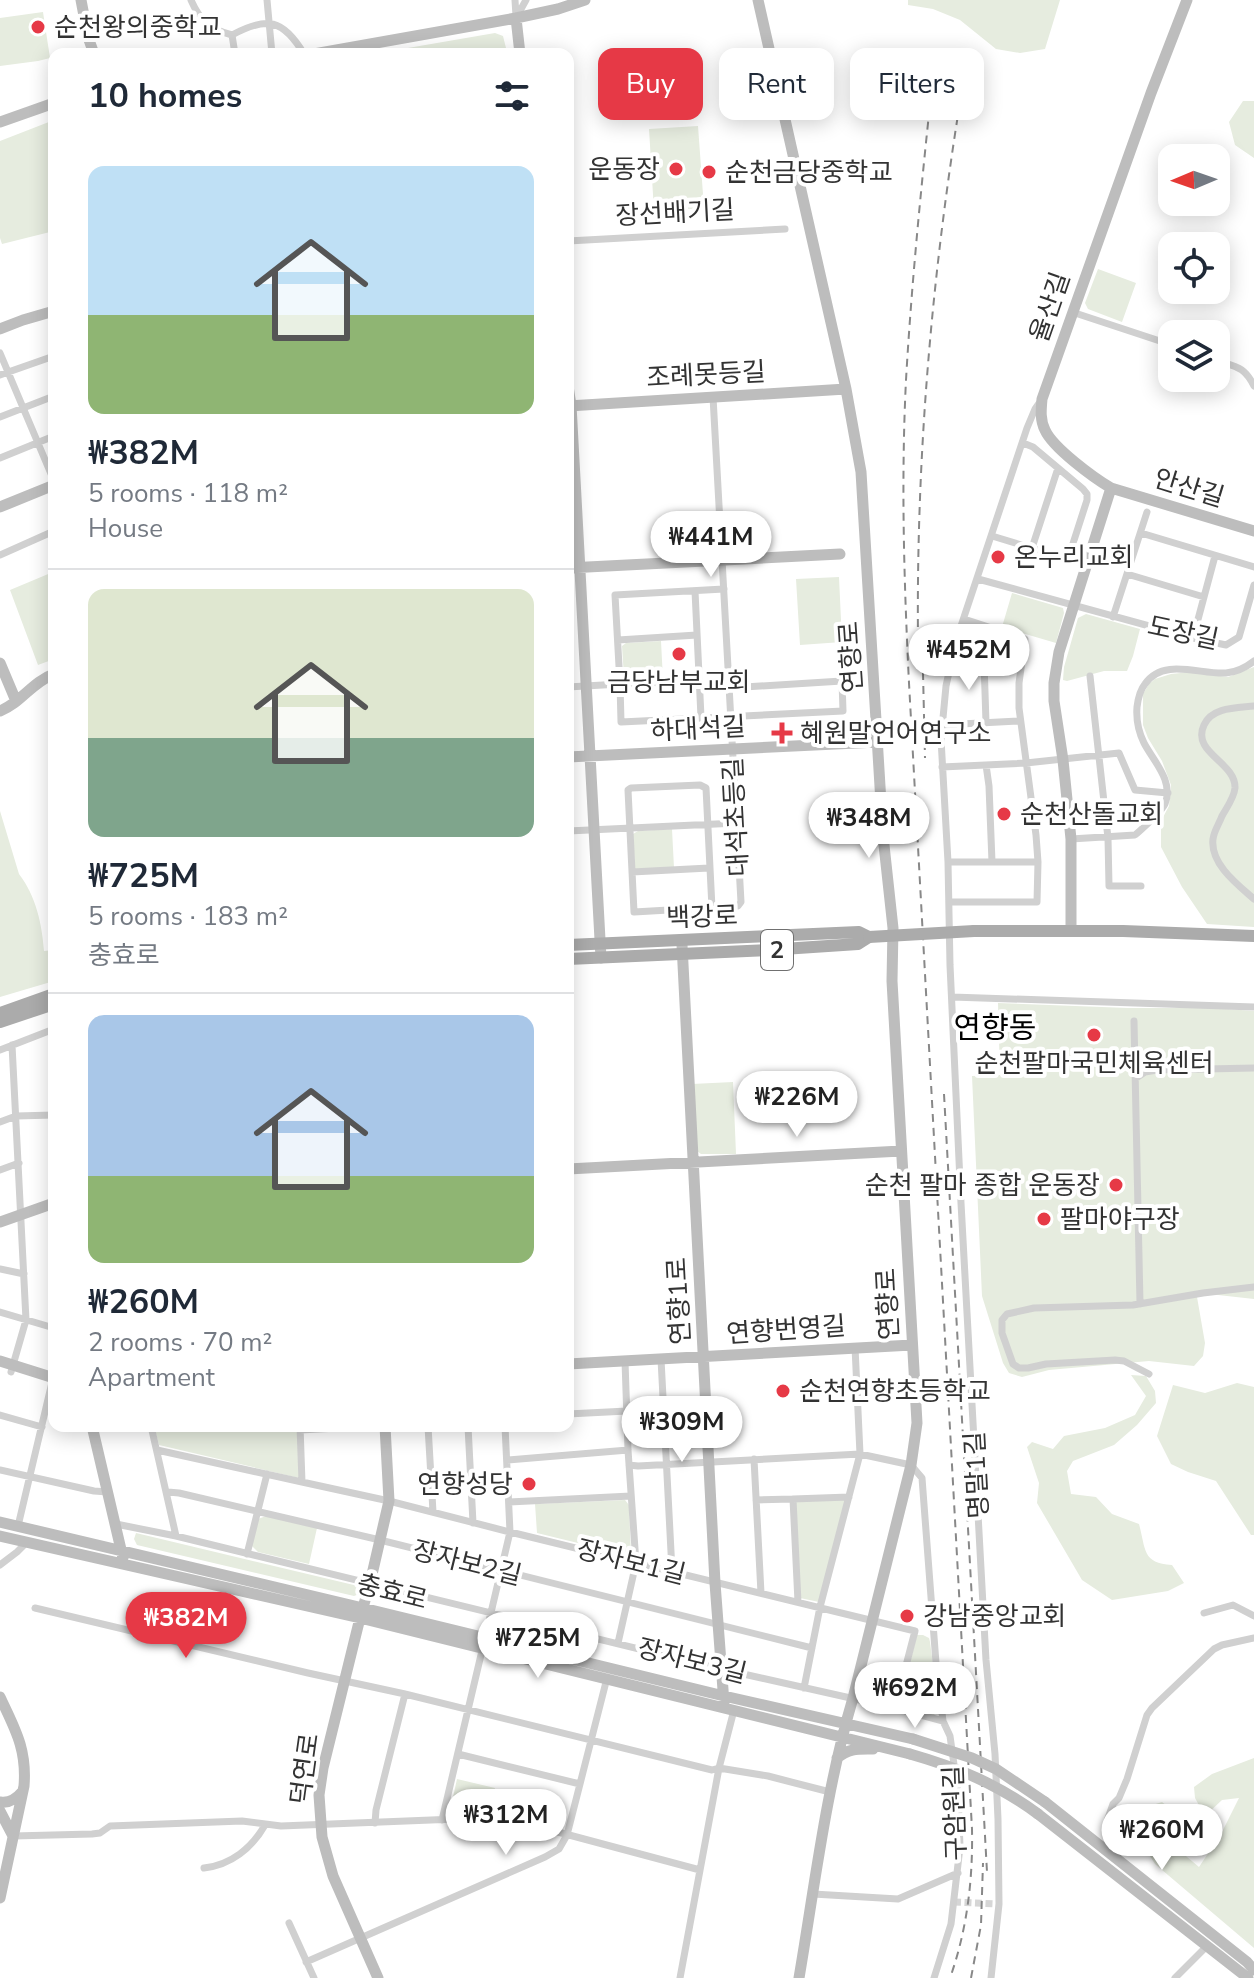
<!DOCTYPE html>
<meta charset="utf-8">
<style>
:root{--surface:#fff;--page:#f6f6f7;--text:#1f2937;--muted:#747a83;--line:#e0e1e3;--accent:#e63946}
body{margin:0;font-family:"Nunito Sans","Noto Sans KR",sans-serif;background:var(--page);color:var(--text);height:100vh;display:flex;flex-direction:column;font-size:30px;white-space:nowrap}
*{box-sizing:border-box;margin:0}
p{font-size:26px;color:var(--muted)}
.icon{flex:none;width:44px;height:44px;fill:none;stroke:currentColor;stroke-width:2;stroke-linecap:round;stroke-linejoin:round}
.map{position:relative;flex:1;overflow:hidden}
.drawer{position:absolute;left:48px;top:48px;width:526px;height:1384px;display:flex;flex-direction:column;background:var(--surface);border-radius:16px;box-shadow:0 4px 20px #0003}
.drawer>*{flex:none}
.hud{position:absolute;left:598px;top:48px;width:536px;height:72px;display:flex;gap:16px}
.needle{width:52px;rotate:268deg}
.fabs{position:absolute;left:1158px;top:144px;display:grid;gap:16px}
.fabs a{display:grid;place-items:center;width:72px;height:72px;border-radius:16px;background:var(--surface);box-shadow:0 4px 20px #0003;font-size:40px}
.price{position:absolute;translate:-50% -68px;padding:0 18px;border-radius:28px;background:#fff;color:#222;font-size:26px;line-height:52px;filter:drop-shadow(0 2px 4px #0008)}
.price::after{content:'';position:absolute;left:50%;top:48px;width:24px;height:18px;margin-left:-12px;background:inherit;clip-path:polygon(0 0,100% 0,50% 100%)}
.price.on{background:var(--accent);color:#fff}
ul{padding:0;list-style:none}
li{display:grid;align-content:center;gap:16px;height:424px;padding:0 40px}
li+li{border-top:2px solid var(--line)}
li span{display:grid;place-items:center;height:248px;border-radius:16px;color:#555}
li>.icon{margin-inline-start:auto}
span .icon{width:144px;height:144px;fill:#fffc;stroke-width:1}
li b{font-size:34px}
h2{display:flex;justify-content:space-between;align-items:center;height:96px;padding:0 40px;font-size:34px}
.chip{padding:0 28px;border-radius:16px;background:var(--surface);box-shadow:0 4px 20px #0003;font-size:28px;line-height:72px}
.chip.on{background:var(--accent);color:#fff}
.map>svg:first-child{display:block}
</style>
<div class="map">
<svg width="1254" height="1978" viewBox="0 0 1254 1978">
<rect width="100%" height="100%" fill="#fff"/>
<!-- green -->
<path fill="#e6ecdf" d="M908,0H1060L1045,49L1020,53L996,49L960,20L933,9L908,5Z
M43,12L50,58L38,61L0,66V18Z
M495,33L503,36L506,48L474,54H373Z
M1243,101H1254V158L1235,145L1229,122Z
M54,120V231L2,244L0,238V141Z
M698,126L704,208L654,211L649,129Z
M1098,269L1136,283L1122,322L1088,309L1085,303Z
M53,572L54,659L38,665L10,590Z
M839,577L842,642L800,645L796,579Z
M1012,593L1063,608L1064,613L1056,643L1002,627Z
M1086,614L1140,629L1133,656L1127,671H1104L1067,681L1063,680L1064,667L1078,618Z
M661,641L663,680L628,681L624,677L622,646L626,643Z
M1254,667V927L1207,924L1182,887L1161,847V821L1169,806L1171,785L1162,761L1148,738L1143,725V694L1149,684L1155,679L1171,674L1191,672L1228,677Z
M0,811L19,874C36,896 42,924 44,951L54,950V981L0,997Z
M672,829L674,868L635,869L633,834L638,831Z
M998,1003L1128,1008H1213L1254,1011V1299L1209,1294L1197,1297L1205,1343L1203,1356L1194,1366L1149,1361L1049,1370L1022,1377L1009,1373L1003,1363L982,1296L972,1076L1000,1075Z
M733,1082L736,1154H701L697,1151L692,1084Z
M1131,1375L1146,1376L1155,1391L1156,1403L1137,1425L1114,1445L1073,1461L1067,1471L1071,1494L1096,1497L1112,1514L1139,1524C1146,1550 1142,1563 1172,1565L1184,1583L1168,1591L1112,1600L1082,1580L1037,1503L1039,1483L1027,1447L1032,1442L1053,1449L1064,1436L1105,1428L1135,1415L1146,1396Z
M1237,1383L1254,1387V1535H1251L1216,1481L1188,1472L1171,1464L1157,1436L1173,1385L1205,1393Z
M154,1426H298L299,1478L159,1445Z
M846,1499L819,1602L800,1598L795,1501Z
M625,1500L629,1505L631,1556L537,1533L535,1504Z
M266,1516L317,1528L309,1564L258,1552L251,1545L258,1519Z
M136,1533L358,1586L361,1587L359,1594L354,1596L137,1545L134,1539Z
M917,1635H923L929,1638L930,1642L939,1709L934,1715L904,1707L900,1702Z
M1254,1758V1948L1155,1864L1128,1822L1143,1808L1162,1802L1182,1818L1180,1851L1199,1867L1221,1834L1239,1798L1222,1800L1205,1816L1195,1798L1194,1787L1212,1774Z
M457,1779L495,1788L489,1813L449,1815Z"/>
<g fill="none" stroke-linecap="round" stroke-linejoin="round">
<!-- street-tunnel -->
<path stroke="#d6d6d6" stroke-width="7" stroke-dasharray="7 3.5" stroke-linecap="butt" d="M954,1902L999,1904"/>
<!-- street -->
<path stroke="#d0d0d0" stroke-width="7" d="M191,0C200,21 210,29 232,35L235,54
M267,0L272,54
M515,0L516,16
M516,18L526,0
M232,35C267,16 283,19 304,54
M568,241L785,229
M1072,312L1172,345
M0,353L54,481
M1216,360C1236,367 1244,366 1254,386
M0,375L54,356
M0,417L54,396
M1023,443L1033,447L1083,489L1087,494V500L1068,559
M0,458L54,436
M1141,533L1254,567
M992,536L1087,565
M1032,548L1058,468
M0,555L54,531
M1127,574L1204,597
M978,579L1193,638L1226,645L1239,637L1254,585
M695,591L701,717
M1113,617L1147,512
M1193,638L1215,556
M618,640L697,635
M984,661L986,723
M1090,676L1108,838L1109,886H1141
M699,681L620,684L615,595L724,589
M568,687L620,684L621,722L843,711L842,681L729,688
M1254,706C1237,708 1212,707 1204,725C1191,753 1236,762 1235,788C1234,798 1227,807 1222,816C1219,824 1214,831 1213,839C1210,864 1238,885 1254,899
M942,725L1019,721
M942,767L1026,763L1119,753L1135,790L1168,793
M568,831L737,823
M1071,839L1135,835C1144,827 1160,814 1165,804C1174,781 1154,762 1144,743C1138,731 1136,720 1137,707C1138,699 1140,690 1145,684C1163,657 1201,675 1226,673C1237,672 1245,668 1254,661
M948,862H992L989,786L986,765
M992,862H1038
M632,872L709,868
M949,902H1037L1038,862L1036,835L1019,708V683L1025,639L964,619
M712,908L706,788L700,785L631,788L628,790L634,912L738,906L741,902L713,397
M952,997L1254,1007
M1134,1021L1140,1304
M0,1050L54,1029
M1136,1078L1145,1072L1157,1070L1254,1068
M0,1122L16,1116L54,1115
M0,1170L19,1163
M0,1269L24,1274
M0,1312L54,1328
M661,1359L672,1571
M11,1372L26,1320L12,1045
M1149,1374L1124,1361L1115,1360L1046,1364L1028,1368H1019L1013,1364L1002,1333V1320L1007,1314L1034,1308L1133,1305L1203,1293L1254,1287
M568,1414L627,1411
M0,1415L42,1427
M151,1426L176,1536
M300,1426L302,1482L389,1501L510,1532L915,1631L895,1708
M428,1426L433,1512
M468,1426L473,1523
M300,1430L376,1426
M157,1450L302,1482
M754,1459L761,1593
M507,1460L628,1450
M629,1465L638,1466L860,1454L911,1465L922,1478L936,1663L943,1721L950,1736L958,1793L960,1847L951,1924L934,1978
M0,1470L94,1491L108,1492
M168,1492L179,1493L380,1540L812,1648
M756,1500L793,1499
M509,1502L631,1496
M116,1524L176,1536L721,1669L895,1708L943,1721
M18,1526L53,1378
M247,1554L267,1474
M0,1565L17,1552L27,1542
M798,1602L793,1499L849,1497
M35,1608L308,1673L405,1694L712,1770L719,1768L734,1710
M1204,1613L1233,1605L1254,1616
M618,1643L636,1563L628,1450L625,1361
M804,1688L820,1607L860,1454L855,1347
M458,1754L580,1784
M442,1820L510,1532L505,1426
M1107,1821L1113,1804L1119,1798L1127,1779L1147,1715L1152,1708L1214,1649L1222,1645L1254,1638
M375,1823L376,1810L405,1694
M13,1836L92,1834L100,1833L110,1826L242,1821L281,1826L481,1818L513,1820L700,1870
M204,1868C231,1865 252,1848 265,1825
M813,1894L898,1899L958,1873
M289,1923L314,1978
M306,1962L545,1857L559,1849L567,1835L607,1678
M680,1978L719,1768L768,1776L830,1792
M991,1978L999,1904L998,1819L995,1754L986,1660L961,1203L950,965L948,862L941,739L946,686L955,644L1027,428L1035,409L1042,399
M1175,1978L1207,1946"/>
<!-- secondary -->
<path stroke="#bdbdbd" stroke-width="11" d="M81,0L88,37L94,54
M758,0L846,389L861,472L883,836L893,928L892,981L917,1423L911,1465L853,1698C826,1789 815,1884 799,1978
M516,18L520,54
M314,54L516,18L558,9L585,0
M0,122L54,103
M0,329L23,320L54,311
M568,386L571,405L601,958
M568,406L846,389
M1111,488L1254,531
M0,507L54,485
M568,568L840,554
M0,663L16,701
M0,711C21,703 32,682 54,674
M568,757L878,742
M1071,931V839L1063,760L1054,701V683L1059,652L1111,488C1094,478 1053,448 1045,430C1040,420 1041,410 1042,399L1151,93L1187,0
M682,945L715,1583L724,1703
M568,1169L901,1151
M0,1222L54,1203
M0,1361L54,1378
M568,1364L912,1345
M92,1426L123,1558
M0,1522L363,1608L724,1696L913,1739
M0,1536L360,1618L910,1754
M0,1697C15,1729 27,1749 24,1786L0,1898
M837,1758C849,1748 858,1749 873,1749
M0,1802C10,1804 17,1798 23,1791
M1045,1802L1247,1962L1254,1970
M0,1811L13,1836
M1038,1814L1248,1978
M378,1978L333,1876L322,1837L319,1795L323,1768L360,1618L370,1583L389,1501L385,1426"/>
<!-- primary -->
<path stroke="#ababab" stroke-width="12" d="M974,931H1123L1254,936
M568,945L859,932L869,937
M568,959L768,950L858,944L869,937
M0,1013L54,994
M0,1022L54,1004"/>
<!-- rail -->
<path stroke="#888" stroke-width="2" stroke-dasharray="8 6" stroke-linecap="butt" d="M934,66C923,170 912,275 906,380C901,481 904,582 909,683L972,1829C973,1880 967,1930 950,1978
M922,630L925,758
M918,641C916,450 933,260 965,72
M944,1094L987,1872
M971,1978L981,1925L983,1863"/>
<!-- secondary-bridge -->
<path stroke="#bdbdbd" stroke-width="11" d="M913,1739L972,1758L996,1769L1045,1802
M910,1754C959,1768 997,1784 1038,1814"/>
<!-- primary-bridge -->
<path stroke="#ababab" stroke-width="12" d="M869,937L974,931"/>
</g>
<!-- markers -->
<g fill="#e63946" stroke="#fff" stroke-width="3">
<circle cx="38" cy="27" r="8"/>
<circle cx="676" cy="169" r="8"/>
<circle cx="709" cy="172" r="8"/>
<circle cx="998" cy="557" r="8"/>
<circle cx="679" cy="654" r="8"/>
<path d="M778 721h8v8h8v8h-8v8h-8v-8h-8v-8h8z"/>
<circle cx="1004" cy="814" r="8"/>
<circle cx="1094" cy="1035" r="8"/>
<circle cx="1116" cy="1185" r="8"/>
<circle cx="1044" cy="1219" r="8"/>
<circle cx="783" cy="1391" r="8"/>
<circle cx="529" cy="1484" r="8"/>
<circle cx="907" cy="1616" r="8"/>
</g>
<g text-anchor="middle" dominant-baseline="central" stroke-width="8" stroke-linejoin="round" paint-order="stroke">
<!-- shield labels -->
<rect fill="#fff" stroke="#707070" stroke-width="2" x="761" y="930" width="32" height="40" rx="6"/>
<g font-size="24" font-weight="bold" fill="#333">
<text x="777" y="950">2</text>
</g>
<!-- poi labels -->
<g font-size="26" fill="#333" stroke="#fff" text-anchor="start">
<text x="54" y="27">순천왕의중학교</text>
<text x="660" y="169" text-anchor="end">운동장</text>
<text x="725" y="172">순천금당중학교</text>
<text x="1014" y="557">온누리교회</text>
<text x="679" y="682" text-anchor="middle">금당남부교회</text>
<text x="800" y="733">혜원말언어연구소</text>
<text x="1020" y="814">순천산돌교회</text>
<text x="1094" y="1063" text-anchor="middle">순천팔마국민체육센터</text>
<text x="1100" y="1185" text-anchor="end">순천 팔마 종합 운동장</text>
<text x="1060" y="1219">팔마야구장</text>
<text x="799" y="1391">순천연향초등학교</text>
<text x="513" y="1484" text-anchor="end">연향성당</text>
<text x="923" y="1616">강남중앙교회</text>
</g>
<!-- street labels -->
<g font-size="26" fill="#333" stroke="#fff">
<text transform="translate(675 213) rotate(-3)">장선배기길</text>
<text transform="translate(1050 307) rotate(-71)">율산길</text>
<text transform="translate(706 375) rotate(-3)">조례못등길</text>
<text transform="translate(1189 488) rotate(17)">안산길</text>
<text transform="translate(1183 633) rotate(12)">도장길</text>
<text transform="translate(851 657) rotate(-94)">연향로</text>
<text transform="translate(698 729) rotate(-3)">하대석길</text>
<text transform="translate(736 817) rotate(-93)">대석초등길</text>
<text transform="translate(702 917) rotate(-2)">백강로</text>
<text transform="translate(679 1301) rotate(-93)">연향1로</text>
<text transform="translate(888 1304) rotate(-93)">연향로</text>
<text transform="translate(786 1330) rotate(-4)">연향번영길</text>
<text transform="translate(977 1475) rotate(-93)">명말1길</text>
<text transform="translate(631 1562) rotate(14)">장자보1길</text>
<text transform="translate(467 1563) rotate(14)">장자보2길</text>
<text transform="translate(392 1592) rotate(14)">충효로</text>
<text transform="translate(692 1661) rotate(14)">장자보3길</text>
<text transform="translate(305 1769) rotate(-82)">덕연로</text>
<text transform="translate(955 1813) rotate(-92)">구암원길</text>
</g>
<!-- quarter labels -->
<g font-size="30" fill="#000" stroke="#fff">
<text x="995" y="1028">연향동</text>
</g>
</g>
</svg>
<div class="fabs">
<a><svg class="needle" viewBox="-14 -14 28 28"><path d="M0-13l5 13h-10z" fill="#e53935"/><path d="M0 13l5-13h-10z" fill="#747a83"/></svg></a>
<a><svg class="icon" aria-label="locate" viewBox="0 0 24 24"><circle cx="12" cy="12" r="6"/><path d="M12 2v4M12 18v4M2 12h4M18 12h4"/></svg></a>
<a><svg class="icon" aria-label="layers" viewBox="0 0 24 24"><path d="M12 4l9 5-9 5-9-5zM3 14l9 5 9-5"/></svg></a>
</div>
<b class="price" style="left:711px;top:579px">₩441M</b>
<b class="price" style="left:969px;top:692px">₩452M</b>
<b class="price" style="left:869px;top:860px">₩348M</b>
<b class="price" style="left:797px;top:1139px">₩226M</b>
<b class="price" style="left:682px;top:1464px">₩309M</b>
<b class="price on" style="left:186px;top:1660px">₩382M</b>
<b class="price" style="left:538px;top:1680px">₩725M</b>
<b class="price" style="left:915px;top:1730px">₩692M</b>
<b class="price" style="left:506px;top:1857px">₩312M</b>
<b class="price" style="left:1162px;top:1872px">₩260M</b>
<div class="hud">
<a class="chip on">Buy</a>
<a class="chip">Rent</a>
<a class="chip">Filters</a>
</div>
<section class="drawer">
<h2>10 homes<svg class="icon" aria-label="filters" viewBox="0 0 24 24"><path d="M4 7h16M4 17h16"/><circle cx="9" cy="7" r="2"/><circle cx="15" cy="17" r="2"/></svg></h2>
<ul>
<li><span style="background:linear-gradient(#bfe0f5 60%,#8fb573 0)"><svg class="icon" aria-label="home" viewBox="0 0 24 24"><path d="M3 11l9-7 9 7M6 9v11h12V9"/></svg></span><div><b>₩382M</b><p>5 rooms · 118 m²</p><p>House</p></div></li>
<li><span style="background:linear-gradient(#dfe7d0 60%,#7fa58c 0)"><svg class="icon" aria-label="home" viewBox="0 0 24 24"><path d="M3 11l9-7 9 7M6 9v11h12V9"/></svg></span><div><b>₩725M</b><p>5 rooms · 183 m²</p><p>충효로</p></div></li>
<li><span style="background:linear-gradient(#a9c7e8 65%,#8fb573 0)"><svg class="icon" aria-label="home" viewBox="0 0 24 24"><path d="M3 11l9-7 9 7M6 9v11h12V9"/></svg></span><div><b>₩260M</b><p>2 rooms · 70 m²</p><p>Apartment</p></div></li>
</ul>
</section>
</div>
